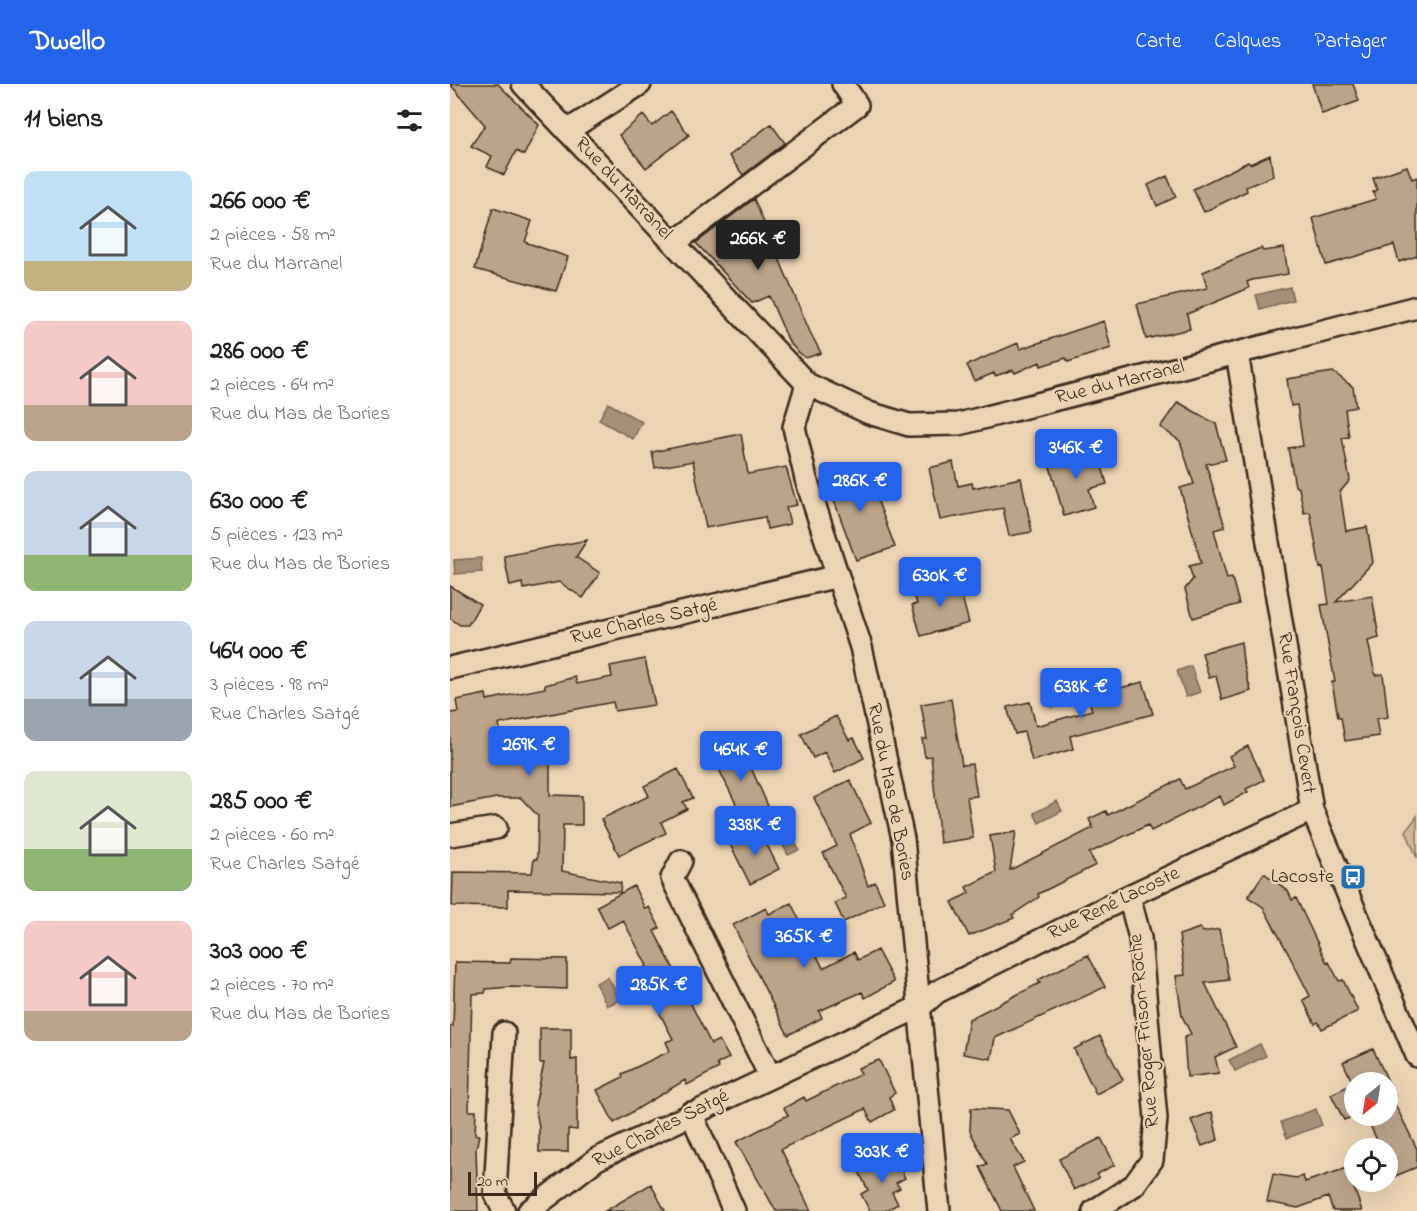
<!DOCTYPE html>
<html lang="fr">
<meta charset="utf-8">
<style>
:root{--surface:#fff;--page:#f6f6f6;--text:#202124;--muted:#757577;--accent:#2563eb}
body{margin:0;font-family:"Indie Flower",sans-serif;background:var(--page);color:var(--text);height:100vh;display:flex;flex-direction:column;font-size:22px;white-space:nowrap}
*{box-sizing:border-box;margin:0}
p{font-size:20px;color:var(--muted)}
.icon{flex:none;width:33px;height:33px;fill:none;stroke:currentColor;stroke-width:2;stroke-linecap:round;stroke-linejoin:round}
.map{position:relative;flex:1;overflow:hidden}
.drawer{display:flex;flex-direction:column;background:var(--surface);width:450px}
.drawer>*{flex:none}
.needle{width:39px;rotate:210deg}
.fabs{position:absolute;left:894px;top:988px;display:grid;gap:12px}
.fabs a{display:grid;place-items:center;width:54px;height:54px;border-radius:50%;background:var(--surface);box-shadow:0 6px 24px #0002;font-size:30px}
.scale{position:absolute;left:18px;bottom:15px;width:69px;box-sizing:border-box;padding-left:6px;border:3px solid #3b2a1e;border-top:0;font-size:16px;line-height:21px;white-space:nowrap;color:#3b2a1e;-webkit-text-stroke:4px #ecd3b4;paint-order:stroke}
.price{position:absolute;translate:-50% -51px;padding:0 14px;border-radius:6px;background:var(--accent);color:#fff;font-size:20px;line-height:39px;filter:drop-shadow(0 2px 3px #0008)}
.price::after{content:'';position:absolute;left:50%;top:36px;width:18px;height:14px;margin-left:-9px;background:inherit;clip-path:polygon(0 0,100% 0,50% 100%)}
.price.current{background:#222;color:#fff}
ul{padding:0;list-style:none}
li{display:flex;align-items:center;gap:18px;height:150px;padding:0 24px}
li span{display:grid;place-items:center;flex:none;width:168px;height:120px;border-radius:12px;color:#555}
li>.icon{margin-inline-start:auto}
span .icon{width:72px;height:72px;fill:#fffc;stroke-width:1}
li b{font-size:26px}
h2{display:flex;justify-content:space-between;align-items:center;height:72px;padding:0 24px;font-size:26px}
header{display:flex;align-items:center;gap:36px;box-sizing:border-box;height:84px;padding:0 30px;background:var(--accent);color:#fff}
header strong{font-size:28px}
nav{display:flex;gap:33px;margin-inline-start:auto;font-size:21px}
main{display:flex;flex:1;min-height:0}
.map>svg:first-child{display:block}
</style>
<header>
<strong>Dwello</strong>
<nav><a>Carte</a><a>Calques</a><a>Partager</a></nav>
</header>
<main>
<section class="drawer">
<h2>11 biens<svg class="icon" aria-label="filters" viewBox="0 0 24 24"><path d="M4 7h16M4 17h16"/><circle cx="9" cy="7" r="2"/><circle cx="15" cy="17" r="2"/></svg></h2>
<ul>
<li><span style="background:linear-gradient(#bfe0f5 75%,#c2b280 0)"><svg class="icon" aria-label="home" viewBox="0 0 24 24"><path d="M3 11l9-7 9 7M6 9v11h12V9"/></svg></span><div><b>266 000 €</b><p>2 pièces · 58 m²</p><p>Rue du Marranel</p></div></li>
<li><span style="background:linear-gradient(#f6c9c9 70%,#b9a48a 0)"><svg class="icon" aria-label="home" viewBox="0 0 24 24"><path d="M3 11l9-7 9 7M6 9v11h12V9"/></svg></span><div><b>286 000 €</b><p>2 pièces · 64 m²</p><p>Rue du Mas de Bories</p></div></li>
<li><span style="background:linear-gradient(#c9d6e8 70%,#8fb573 0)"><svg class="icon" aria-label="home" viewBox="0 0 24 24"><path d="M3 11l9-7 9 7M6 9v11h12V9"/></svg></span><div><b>630 000 €</b><p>5 pièces · 123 m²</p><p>Rue du Mas de Bories</p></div></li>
<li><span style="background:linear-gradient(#c9d6e8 65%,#9aa5b1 0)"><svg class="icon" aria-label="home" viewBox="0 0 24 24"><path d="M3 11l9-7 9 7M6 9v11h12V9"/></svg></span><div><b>464 000 €</b><p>3 pièces · 98 m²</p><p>Rue Charles Satgé</p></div></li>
<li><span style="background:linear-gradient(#dfe7d0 65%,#8fb573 0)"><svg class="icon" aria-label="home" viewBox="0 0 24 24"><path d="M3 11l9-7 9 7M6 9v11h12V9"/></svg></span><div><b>285 000 €</b><p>2 pièces · 60 m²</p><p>Rue Charles Satgé</p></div></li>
<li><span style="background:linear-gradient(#f6c9c9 75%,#b9a48a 0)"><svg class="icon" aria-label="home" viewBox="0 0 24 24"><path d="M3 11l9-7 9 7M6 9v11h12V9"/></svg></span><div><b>303 000 €</b><p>2 pièces · 70 m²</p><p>Rue du Mas de Bories</p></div></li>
</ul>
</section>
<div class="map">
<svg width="967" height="1127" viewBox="0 0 967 1127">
<rect width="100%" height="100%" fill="#ecd3b4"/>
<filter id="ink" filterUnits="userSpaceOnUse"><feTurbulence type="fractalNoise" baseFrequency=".0167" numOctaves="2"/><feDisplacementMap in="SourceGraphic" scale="12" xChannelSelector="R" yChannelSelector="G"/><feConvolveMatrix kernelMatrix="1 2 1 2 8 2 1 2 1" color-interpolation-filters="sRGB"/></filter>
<g filter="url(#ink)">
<!-- green -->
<path fill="#d0b79c" stroke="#86705d" stroke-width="1.5" d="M967,732V774L956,747Z"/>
<!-- water -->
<path fill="#a79079" stroke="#7c6755" stroke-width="1.5" d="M840,203L843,216L810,225L806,211Z
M158,319L192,338L183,355L149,336Z
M31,474L32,488L5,490L4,476Z
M741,582L750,608L736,613L727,587Z
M608,594L615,619L602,623L595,598Z
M607,717L612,727L589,739L584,729Z
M338,744L349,766L338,771L327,749Z
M158,893L170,916L157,922L146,899Z
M810,960L816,972L785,987L779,976Z
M866,1025L872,1041L837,1054L831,1038Z"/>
<!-- building -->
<path fill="#bba48a" stroke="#3b2a1e" stroke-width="1.5" d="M0,0H48L89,41L74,71L66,67L54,91L37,83L42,72L21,62L35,41Z
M862,0H903L909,17L872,30Z
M221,27L239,51L196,84L169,51L193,31L202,42Z
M321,40L335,59L293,91L279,72Z
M820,71L823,92L796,103L797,107L754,128L743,105L798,78L800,80Z
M957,82L962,95L967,93V172L949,178L944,161L876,181L863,134L926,115L923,108L927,106L923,94Z
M717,92L726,113L707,122L698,101Z
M304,115L360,248L371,269L356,274L347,267L339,258L319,212L302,219L246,159Z
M43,124L82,137L75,158L118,173L106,207L25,185Z
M811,164L813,167L834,164L838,190L802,196L797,198L799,204L737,230L740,245L696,255L687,220L757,204L753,188Z
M654,237L661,264L618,278L616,274L591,282L590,278L565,289L563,286L545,292L544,289L525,297L517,281L568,259L570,265Z
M883,288L903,303L906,323L895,325L899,353L892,354L900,396L890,408L896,447L917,443L923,478L886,518L922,512L929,554L918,557L925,591L933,590L938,633L926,635L929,652L895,657L891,633H888L882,598H885L871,521L879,520L873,483L870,484L860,428L854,429L849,404L845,402L838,364L853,362L847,321L841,322L837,295Z
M728,318L766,340L776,376L756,380L775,443L764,446L777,495L782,494L789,520L743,534L735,505L743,495L739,482L751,479L730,404L744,400L730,357L710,343Z
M291,350L298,390L336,383L347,421L336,423L340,440L317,445L315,433L256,444L243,377L205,384L202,368Z
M617,366L620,377L648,369L657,400L639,405L644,423L614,432L597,372Z
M503,378L508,402L522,399L523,404L571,394L582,448L559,452L553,424L490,436L479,384Z
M415,383L445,463L406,476L375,392Z
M137,456L126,473L150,489L133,514L109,498L73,505L72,499L60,502L54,472Z
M507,494L519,539L471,552L462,521L467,520L463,507Z
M0,502L30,520L18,541H10L0,534Z
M791,558L793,578L801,607L772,616L766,592L759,594L752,569Z
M195,575L205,621L165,627L163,618L49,640L56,675L64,673V676L100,679V711L132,712V741H113L112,787L171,799L170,808L58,806V823L2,822L3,788L82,789L84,775H87L88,732L71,714H46L0,723V629L8,628L6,616L36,610L37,616L95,604V601L125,593L127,600L162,593L160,582Z
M693,598L703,630L620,652L623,665L582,677L574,648L565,650L557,623L580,618L586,642L642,626L636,607L669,599L670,604Z
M501,615L512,681L522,680L527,712L517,713L523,754L490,759L481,672L475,673L472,655H477L471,620Z
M386,632L399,656L404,654L414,674L385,689L375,668L363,674L351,650Z
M291,661L318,722L293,734L264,675Z
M798,662L814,696L796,705L798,708L774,721L770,712L701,747L698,741L639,769L646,781L588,810L589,813L562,831L564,834L519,852L502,818L519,809L516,803L546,788L540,752L566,748L560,786L643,744L639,735L656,727L658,731L730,695L735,705L784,682L779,672Z
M228,685L243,714L233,718L237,725L211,738L216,749L169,771L151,735L199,712L194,702Z
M400,696L421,739L400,750L418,802L425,798L434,818L394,838L385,819L396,814L373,769L387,762L364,714Z
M310,747L329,785L300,800L280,760Z
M814,789L838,807L842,816L846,814L877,879L879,878L889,897L893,896L908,927L872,945L868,938L865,940L853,916L860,912L837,867L813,823L798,813Z
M184,802L195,825L199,823L210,844L204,847L228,893L233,891L243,912L238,914L261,960L269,956L279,974L267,980L269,984L237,1001L235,996L164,1039L147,1006L173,993L172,990L220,967L216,958L223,955L188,887L197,882L173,836L158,844L147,822Z
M341,819L373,884L404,868L408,876L427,866L444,898L415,914L412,908L369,927L372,934L338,951L283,841L316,824L319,830Z
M750,844L753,848L769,845L779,896L755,899L786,963L765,973L769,989L737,993L734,954L741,950L732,932L726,892L735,891L729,851Z
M638,871L655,903L545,954L541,975L513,970L519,935L590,899L588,896Z
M61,874L117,875V905L60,903L36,905L35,909L22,910L19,1027H26L25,1051H29L26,1065L28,1127H0V942H3L5,878L60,879Z
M90,944H121V976L127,975V1046L118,1045V1068H89V1043L85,1021L94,979H90Z
M650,952L673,996L646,1010L624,965Z
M923,965L945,1012L942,1014L967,1065V1083L943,1093L938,1080V1065H931L916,1032H938V999H904V1032L894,1036L881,1010L903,1000L893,978Z
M429,976L445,1009L439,1013L444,1026L422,1038L415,1025L331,1065L361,1127H326L286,1058L338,1031L334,1024L354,1013L356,1017L411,990L408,984Z
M521,1024L558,1026L570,1050L560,1055L574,1078L563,1083L584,1127H552L530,1083L537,1080L520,1047Z
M762,1028L768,1056L752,1062L741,1036Z
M651,1054L665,1081L647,1090L649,1094L624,1106L609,1075Z
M443,1071L455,1094L446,1099L450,1104L442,1108L448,1120L435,1127H420L411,1110L418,1106L409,1088Z
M897,1084L912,1127H883L878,1113L848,1124L817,1118L823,1090L846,1094L853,1092L855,1098Z
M201,1100L215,1127H155Z"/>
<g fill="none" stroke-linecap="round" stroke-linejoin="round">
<!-- street casing -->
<g stroke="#3b2a1e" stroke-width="26">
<path id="street" d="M73,0L357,300L419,329L459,341L509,340L967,223
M117,47L190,0
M224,159L407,21L393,0
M787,269L862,726L967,972
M357,300L344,343L356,395L411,563L453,755L489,1127
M0,584L388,492
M0,751L46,744
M231,777L222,794L320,992
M241,1029L284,1127
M54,1127L45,1109L54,949
M79,1127L147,1075L471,922L487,908L679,812L862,726
M644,1127L684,1101L702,1076L706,1035L690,854L679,812"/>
</g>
<!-- street -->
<use href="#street" stroke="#ecd3b4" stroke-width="21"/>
</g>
</g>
<!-- icons -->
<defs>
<g id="bus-square" transform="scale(1.35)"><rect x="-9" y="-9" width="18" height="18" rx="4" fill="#1f6fb2" stroke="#ecd3b4"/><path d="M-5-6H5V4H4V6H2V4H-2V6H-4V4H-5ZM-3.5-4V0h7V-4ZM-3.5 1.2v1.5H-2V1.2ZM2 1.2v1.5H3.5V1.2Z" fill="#fff"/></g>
</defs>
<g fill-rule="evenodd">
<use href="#bus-square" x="903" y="793"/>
</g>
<g text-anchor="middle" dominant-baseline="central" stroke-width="4.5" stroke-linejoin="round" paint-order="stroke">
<!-- street labels -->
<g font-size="20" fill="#3b2a1e" stroke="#ecd3b4">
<text transform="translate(173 105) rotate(47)">Rue du Marranel</text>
<text transform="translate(670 299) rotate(-14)">Rue du Marranel</text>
<text transform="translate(194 538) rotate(-13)">Rue Charles Satgé</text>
<text transform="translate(846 629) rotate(81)">Rue François Cevert</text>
<text transform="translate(440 708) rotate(79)">Rue du Mas de Bories</text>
<text transform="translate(664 820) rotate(-26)">Rue René Lacoste</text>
<text transform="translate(695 947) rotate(-95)">Rue Roger Frison-Roche</text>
<text transform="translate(211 1045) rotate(-27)">Rue Charles Satgé</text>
</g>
<!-- poi labels -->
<g font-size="20" fill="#3b2a1e" stroke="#ecd3b4" text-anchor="end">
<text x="884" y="793">Lacoste</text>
</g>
</g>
</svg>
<div class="fabs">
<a><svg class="needle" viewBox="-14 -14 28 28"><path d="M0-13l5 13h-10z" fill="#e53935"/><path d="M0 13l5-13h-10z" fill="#757577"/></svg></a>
<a><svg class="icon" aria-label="locate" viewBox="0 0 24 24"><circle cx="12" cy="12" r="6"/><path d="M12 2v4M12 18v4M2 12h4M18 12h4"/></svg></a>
</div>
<div class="scale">20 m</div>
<b class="price current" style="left:308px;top:187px">266K €</b>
<b class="price" style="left:626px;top:396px">346K €</b>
<b class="price" style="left:410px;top:429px">286K €</b>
<b class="price" style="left:490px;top:524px">630K €</b>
<b class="price" style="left:631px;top:635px">638K €</b>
<b class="price" style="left:79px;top:693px">269K €</b>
<b class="price" style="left:291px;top:698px">464K €</b>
<b class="price" style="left:305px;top:773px">338K €</b>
<b class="price" style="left:354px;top:885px">365K €</b>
<b class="price" style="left:209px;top:933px">285K €</b>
<b class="price" style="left:432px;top:1100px">303K €</b>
</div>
</main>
